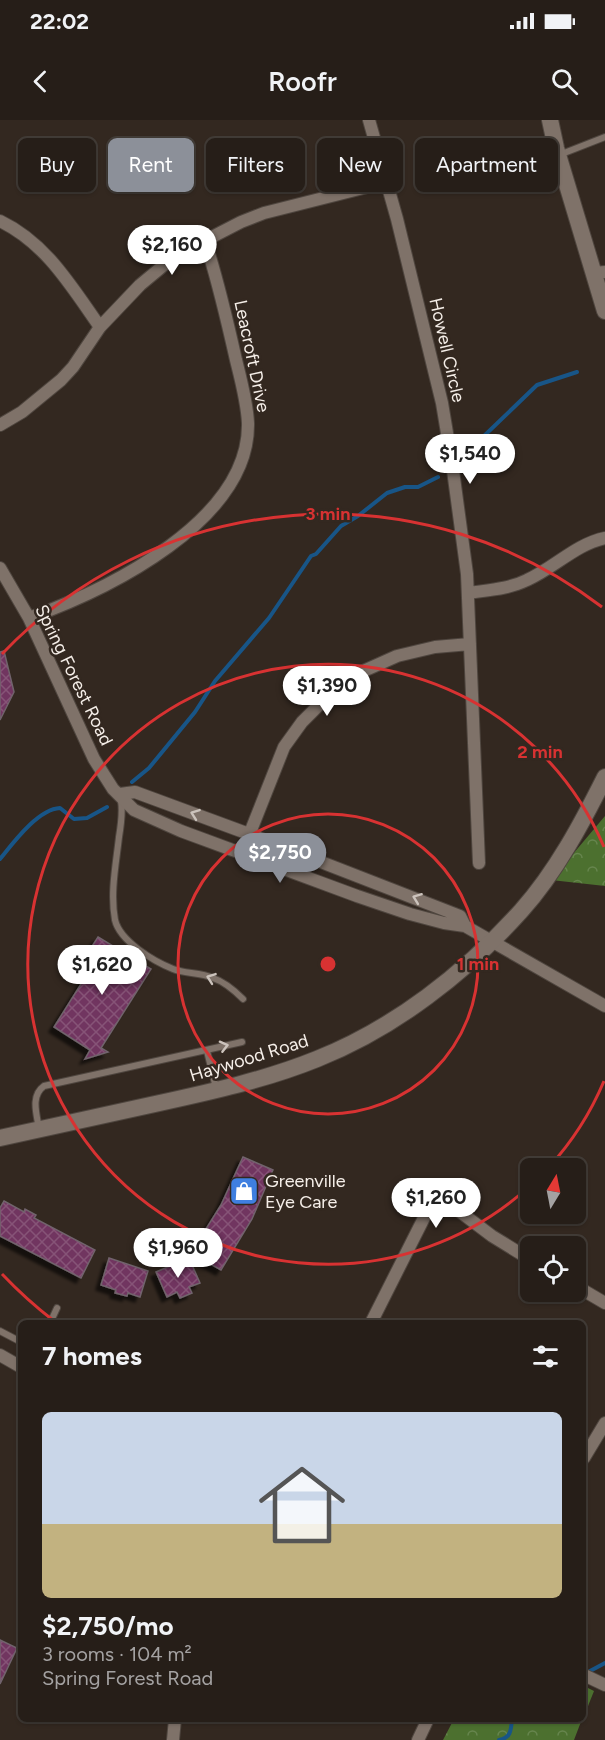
<!DOCTYPE html>
<meta charset="utf-8">
<style>
:root{--surface:#261e18;--page:#2e2721;--text:#f1f3f6;--muted:#a4a2a2;--line:#423c37;--accent:#8c9099}
body{margin:0;font-family:Figtree,sans-serif;background:var(--page);color:var(--text);height:100vh;display:flex;flex-direction:column;font-size:22px;white-space:nowrap}
*{box-sizing:border-box;margin:0}
p{font-size:20px;color:var(--muted)}
.icon{flex:none;width:33px;height:33px;fill:none;stroke:currentColor;stroke-width:2;stroke-linecap:round;stroke-linejoin:round}
.map{position:relative;flex:1;overflow:hidden}
.details{position:absolute;left:18px;top:1200px;width:568px;height:402px;display:flex;flex-direction:column;background:var(--surface);border-radius:9px;box-shadow:0 2px 4px #0004,0 0 0 2px var(--line)}
.details>*{flex:none}
.hud{position:absolute;left:18px;top:18px;width:570px;height:54px;display:flex;gap:12px}
.needle{width:39px;rotate:10deg}
.tools{position:absolute;left:520px;top:1038px;display:grid;gap:12px}
.tools a{display:grid;place-items:center;width:66px;height:66px;border-radius:9px;background:var(--surface);box-shadow:0 2px 4px #0004,0 0 0 2px var(--line);font-size:30px}
.price{position:absolute;translate:-50% -51px;padding:0 14px;border-radius:21px;background:#fff;color:#222;font-size:20px;line-height:39px;filter:drop-shadow(0 2px 3px #0008)}
.price::after{content:'';position:absolute;left:50%;top:36px;width:18px;height:14px;margin-left:-9px;background:inherit;clip-path:polygon(0 0,100% 0,50% 100%)}
.price.active{background:var(--accent);color:#fff}
ul{padding:0;list-style:none}
li{display:grid;align-content:center;gap:12px;height:318px;padding:0 24px}
li+li{border-top:2px solid var(--line)}
li span{display:grid;place-items:center;height:186px;border-radius:9px;color:#555}
li>.icon{margin-inline-start:auto}
span .icon{width:108px;height:108px;fill:#fffc;stroke-width:1}
li b{font-size:26px}
h2{display:flex;justify-content:space-between;align-items:center;height:72px;padding:0 24px;font-size:26px}
.chip{padding:0 21px;border-radius:9px;background:var(--surface);box-shadow:0 2px 4px #0004,0 0 0 2px var(--line);font-size:21px;line-height:54px}
.chip.active{background:var(--accent);color:#fff}
.status{display:flex;justify-content:space-between;align-items:center;height:42px;padding:0 30px;background:var(--surface);direction:ltr}
.status svg{height:16px;fill:currentColor}
header{display:flex;justify-content:space-between;align-items:center;height:78px;padding:0 24px;background:var(--surface);font-size:27px;font-weight:600}
.map>svg:first-child{display:block}
</style>
<div class="status"><b>22:02</b><svg viewBox="0 0 49 12"><path d="M0 12V9h3v3zM5 12V6h3v6zM10 12V3h3v9zM15 12V0h3v12zM26 1h20v11H26zM47 4h2v5h-2z"/></svg></div>
<header><svg class="icon" aria-label="back" viewBox="0 0 24 24"><path d="M15 5l-7 7 7 7"/></svg>Roofr<svg class="icon" aria-label="search" viewBox="0 0 24 24"><circle cx="10" cy="10" r="6"/><path d="M15 15l6 6"/></svg></header>
<div class="map">
<svg width="605" height="1620" viewBox="0 0 605 1620">
<defs>
<pattern id="forest-crowns" width="20" height="18" patternUnits="userSpaceOnUse" patternTransform="scale(1.5)"><rect width="20" height="18" fill="#4c702f"/><path d="M2 6a3 3 0 1 1 6 0M12 15a3 3 0 1 1 6 0" fill="none" stroke="#66854d"/></pattern>
<pattern id="building-cross-hatch" width="8" height="8" patternUnits="userSpaceOnUse" patternTransform="scale(1.5)"><rect width="8" height="8" fill="#713560"/><path d="M0 0l8 8M0 8l8-8" fill="none" stroke="#865377"/></pattern>
<filter id="shadow"><feDropShadow dx="-5" dy="5" stdDeviation="1.5" flood-color="#0009"/></filter>
</defs>
<rect width="100%" height="100%" fill="#332820"/>
<!-- forest -->
<path fill="url(#forest-crowns)" d="M605,696V766L551,760Z
M584,1566L594,1571L584,1596Z
M454,1599H582L574,1620H443Z"/>
<g fill="none" stroke-linecap="round" stroke-linejoin="round">
<!-- stream -->
<path stroke="#185587" stroke-width="4" d="M461,338L537,265L577,252
M132,662L149,648L195,592L215,561L269,498L311,436L316,434L341,406L358,396L387,373L405,367H418L438,357
M0,739C13,723 38,689 60,688L74,699L87,698L107,687
M590,1551L605,1543
M499,1620C511,1618 511,1610 512,1599"/>
</g>
<!-- building -->
<path fill="url(#building-cross-hatch)" stroke="#71636c" stroke-width="1.5" filter="url(#shadow)" d="M4,531L14,572L0,600V532Z
M98,817L151,849L101,928L108,932L85,939L90,930L54,907L88,853L79,847Z
M243,1037L273,1050L252,1099L221,1150L191,1133L221,1085Z
M4,1081L24,1092L25,1089L36,1095L34,1098L95,1130L81,1158L0,1116V1088Z
M109,1138L148,1151L140,1177L128,1173L127,1176L115,1173L116,1170L101,1165Z
M189,1138L200,1163L189,1167L192,1173L180,1178L177,1172L167,1177L156,1152Z
M0,1520L17,1528L0,1564Z"/>
<g fill="none" stroke-linecap="round" stroke-linejoin="round">
<!-- lane casing -->
<g stroke="#4f463f" stroke-width="8">
<path id="lane" d="M559,35L605,17
M121,681C123,693 121,705 119,717C116,744 110,773 115,800C120,821 153,841 173,849C185,854 200,852 213,858C225,862 234,870 243,879
M207,931L216,968
M39,1009C37,995 30,976 44,966L242,922
M50,1203L57,1188
M0,1211L21,1222"/>
</g>
<!-- street casing -->
<g stroke="#4f463f" stroke-width="14">
<path id="street" d="M369,0L397,99L442,283L452,343L467,454L479,743
M0,101C46,123 71,166 100,207
M593,153L605,152
M0,305L22,292L61,260L73,247L100,207L140,165L175,136L241,102L264,93L387,62
M0,448L29,498L94,639L113,669L134,690L181,711L357,776L410,794L444,803L465,806L605,886
M468,473C488,470 509,469 527,460C554,448 576,424 605,418
M29,498C107,470 250,401 248,303C247,282 241,260 236,240C227,200 218,160 205,121
M120,674L135,672L249,714L460,796L465,806
M242,733L284,627L302,602L328,576L359,553L397,536L435,527L470,524
M576,1166L605,1183
M371,1203L432,1082L442,1080L447,1082L492,1116L531,1140
M0,1235L21,1247
M584,1338L605,1303
M584,1555L605,1565
M173,1620L175,1599
M418,1620L428,1599"/>
</g>
<!-- secondary casing -->
<g stroke="#4f463f" stroke-width="18">
<path id="secondary" d="M550,0L556,28L605,191
M0,1018C52,1007 103,995 155,984C210,972 265,960 317,939C395,908 465,853 521,791C556,752 582,703 605,657"/>
</g>
<!-- lane -->
<use href="#lane" stroke="#7f7269" stroke-width="6"/>
<!-- street -->
<use href="#street" stroke="#7f7269" stroke-width="12"/>
<!-- secondary -->
<use href="#secondary" stroke="#7f7269" stroke-width="16"/>
</g>
<!-- one-way arrows -->
<defs><path id="oneway-chevron" d="M-2-3.5L2.5 0L-2 3.5" fill="none" stroke-width="1.6" stroke-linecap="round" stroke-linejoin="round" transform="scale(1.5)"/></defs>
<g stroke="#ccc3bc">
<use href="#oneway-chevron" transform="translate(195 694) rotate(-160)"/>
<use href="#oneway-chevron" transform="translate(417 778) rotate(-159)"/>
<use href="#oneway-chevron" transform="translate(211 858) rotate(-160)"/>
<use href="#oneway-chevron" transform="translate(224 926) rotate(-14)"/>
</g>
<!-- distance rings -->
<g fill="none" stroke="#d83232" stroke-width="3">
<circle cx="328" cy="844" r="150"/>
<path d="M604 961A300 300 0 0 1 549 1047M531 1065A300 300 0 1 1 604 727"/>
<path d="M54 1201A450 450 0 0 1 2 1154M2 534A450 450 0 0 1 602 487"/>
</g>
<!-- icons -->
<defs>
<g id="shop-square" transform="scale(1.5)"><rect x="-9" y="-9" width="18" height="18" rx="4" fill="#3f7fe0" stroke="#332820"/><path d="M-5-2.5h2.3a2.7 3.5 0 0 1 5.4 0H5L5.5 6h-11ZM-1.5-2.5h3a1.5 2.3 0 0 0-3 0Z" fill="#fff"/></g>
</defs>
<g fill-rule="evenodd">
<use href="#shop-square" x="244" y="1071"/>
</g>
<g text-anchor="middle" dominant-baseline="central" stroke-width="5" stroke-linejoin="round" paint-order="stroke">
<!-- street labels -->
<g font-size="18" fill="#f5eee8" stroke="#332820">
<text transform="translate(447 230) rotate(77)">Howell Circle</text>
<text transform="translate(252 236) rotate(78)">Leacroft Drive</text>
<text transform="translate(74 555) rotate(64)">Spring Forest Road</text>
<text transform="translate(249 938) rotate(-17)">Haywood Road</text>
</g>
<!-- poi labels -->
<g font-size="18" fill="#f5eee8" stroke="#332820" text-anchor="start">
<text x="265" y="1061">Greenville<tspan x="265" dy="21">Eye Care</tspan></text>
</g>
</g>
<circle cx="328" cy="844" r="9" fill="#d83232" stroke="#332820" stroke-width="3"/>
<g font-size="18" text-anchor="middle" font-weight="bold" fill="#d83232" stroke="#332820" stroke-width="5" stroke-linejoin="round" paint-order="stroke">
<text x="328" y="400">3 min</text>
<text x="540" y="638">2 min</text>
<text x="478" y="850">1 min</text>
</g>
</svg>
<div class="tools">
<a><svg class="needle" viewBox="-14 -14 28 28"><path d="M0-13l5 13h-10z" fill="#e53935"/><path d="M0 13l5-13h-10z" fill="#a4a2a2"/></svg></a>
<a><svg class="icon" aria-label="locate" viewBox="0 0 24 24"><circle cx="12" cy="12" r="6"/><path d="M12 2v4M12 18v4M2 12h4M18 12h4"/></svg></a>
</div>
<b class="price" style="left:172px;top:156px">$2,160</b>
<b class="price" style="left:470px;top:365px">$1,540</b>
<b class="price" style="left:327px;top:597px">$1,390</b>
<b class="price active" style="left:280px;top:764px">$2,750</b>
<b class="price" style="left:102px;top:876px">$1,620</b>
<b class="price" style="left:436px;top:1109px">$1,260</b>
<b class="price" style="left:178px;top:1159px">$1,960</b>
<div class="hud">
<a class="chip">Buy</a>
<a class="chip active">Rent</a>
<a class="chip">Filters</a>
<a class="chip">New</a>
<a class="chip">Apartment</a>
</div>
<section class="details">
<h2>7 homes<svg class="icon" aria-label="filters" viewBox="0 0 24 24"><path d="M4 7h16M4 17h16"/><circle cx="9" cy="7" r="2"/><circle cx="15" cy="17" r="2"/></svg></h2>
<ul>
<li><span style="background:linear-gradient(#c9d6e8 60%,#c2b280 0)"><svg class="icon" aria-label="home" viewBox="0 0 24 24"><path d="M3 11l9-7 9 7M6 9v11h12V9"/></svg></span><div><b>$2,750/mo</b><p>3 rooms · 104 m²</p><p>Spring Forest Road</p></div></li>
</ul>
</section>
</div>
